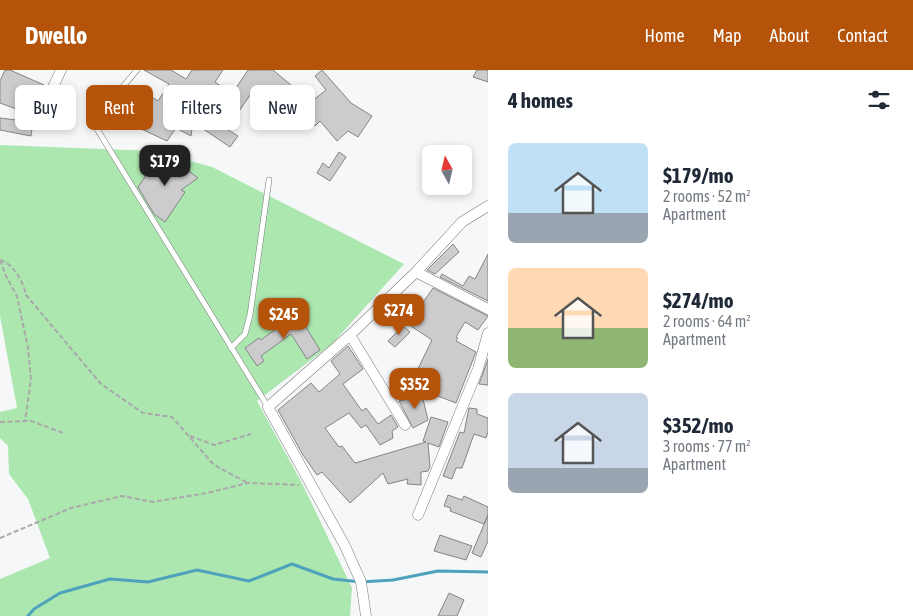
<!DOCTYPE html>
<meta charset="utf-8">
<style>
:root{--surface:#fff;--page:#f2f2f3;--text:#1f2937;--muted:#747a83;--accent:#b45309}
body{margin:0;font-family:"Asap Condensed",sans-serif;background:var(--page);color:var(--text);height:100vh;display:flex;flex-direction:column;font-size:19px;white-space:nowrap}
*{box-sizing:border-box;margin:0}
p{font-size:16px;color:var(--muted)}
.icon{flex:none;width:28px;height:28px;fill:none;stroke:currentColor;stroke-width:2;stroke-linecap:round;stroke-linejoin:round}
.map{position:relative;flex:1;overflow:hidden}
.sheet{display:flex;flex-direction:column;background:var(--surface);width:425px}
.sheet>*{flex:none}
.hud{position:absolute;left:15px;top:15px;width:398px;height:45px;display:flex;gap:10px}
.needle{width:32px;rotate:352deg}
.controls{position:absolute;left:422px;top:75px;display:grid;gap:10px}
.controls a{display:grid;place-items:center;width:50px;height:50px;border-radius:8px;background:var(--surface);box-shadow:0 2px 8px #0003;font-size:25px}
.price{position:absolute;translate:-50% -42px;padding:0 11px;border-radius:10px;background:var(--accent);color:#fff;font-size:16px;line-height:32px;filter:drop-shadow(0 1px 2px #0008)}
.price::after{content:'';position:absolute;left:50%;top:30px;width:15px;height:11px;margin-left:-8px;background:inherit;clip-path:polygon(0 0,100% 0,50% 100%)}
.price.current{background:#222;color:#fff}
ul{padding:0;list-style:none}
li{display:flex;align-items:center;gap:15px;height:125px;padding:0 20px}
li span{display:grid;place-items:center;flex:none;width:140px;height:100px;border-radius:8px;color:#555}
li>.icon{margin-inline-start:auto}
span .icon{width:60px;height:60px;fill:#fffc;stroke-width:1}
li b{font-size:21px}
h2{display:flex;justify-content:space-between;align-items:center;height:60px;padding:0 20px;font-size:21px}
.chip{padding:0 18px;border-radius:8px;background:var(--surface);box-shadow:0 2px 8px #0003;font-size:18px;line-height:45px}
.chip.current{background:var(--accent);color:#fff}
header{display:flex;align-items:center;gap:30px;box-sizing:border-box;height:70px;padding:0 25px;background:var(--accent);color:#fff}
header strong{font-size:24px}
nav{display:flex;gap:28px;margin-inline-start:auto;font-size:18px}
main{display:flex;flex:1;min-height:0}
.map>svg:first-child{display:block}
</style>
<header>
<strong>Dwello</strong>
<nav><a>Home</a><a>Map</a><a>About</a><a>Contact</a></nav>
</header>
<main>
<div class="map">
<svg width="488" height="546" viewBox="0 0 488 546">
<rect width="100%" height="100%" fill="#f5f7f8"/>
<!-- green -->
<path fill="#ade7b0" d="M0,75L155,81L212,97L404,194L332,274L257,331L303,415L352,518L350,546H0V509L50,488L28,429L9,404L8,376L0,368V342L17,338L0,246Z"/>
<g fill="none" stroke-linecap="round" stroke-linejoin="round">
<!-- stream -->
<path stroke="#4ea2bb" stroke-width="3" d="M28,546L34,539L60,523L110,509L148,512L197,500L249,511L292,494L333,509L361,512L393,510L438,501L488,502"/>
</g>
<!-- building -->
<path fill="#cccbcd" stroke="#858587" d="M5,0H10L44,15L30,44L0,33V11Z
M144,0H171L186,9L192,0H223L215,12L232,24L248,0H273L291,15L281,30L266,20L262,28L253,23L250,25L227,59L238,66L230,77L193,52L191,66L176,58L167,71L124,51L142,20L158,31L169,14Z
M322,0L351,33L372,46L358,67L348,61L337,71L320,51L315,56L301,40L326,20L315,6Z
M477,0H488V12L473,7Z
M0,48L33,52L31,66L0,60Z
M339,82L346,87L330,111L317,103L323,93L329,98Z
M171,88L198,108L181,120L185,122L165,152L154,144L138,117L156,91L164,97Z
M453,174L459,182L435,204L427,200Z
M488,184V231L440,207L442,204L463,216L469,206L475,209Z
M433,218L488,246L478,260L465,252L456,267L458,268L456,271L476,282L456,333L430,323L439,320L414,307L432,270L408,254Z
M297,243L320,280L307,289L291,264L261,286L264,291L257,296L245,278L259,268L261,270Z
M403,256L410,262L395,277L388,271Z
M348,276L363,299L343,314L362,341L366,338L378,354L391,345L398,357L392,361L393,368L380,375L366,355L361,358L349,343L325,358L339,377L342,376L355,393L426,372L423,371L431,347L448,352L439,377L428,373L430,397L428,401L421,402V415L407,414L408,409L388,414L383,403L350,433L322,402L317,405L303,385L278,340L311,313L319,322L340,304L331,291Z
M488,289V315L479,314Z
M422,325L428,350L413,358L399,331Z
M469,338L477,339V344L488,348V362L486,368L474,364L462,398H456L452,409L443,406L460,362L464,363Z
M448,425L462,430L464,426L488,437V445L484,454L450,441L451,438L444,436Z
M488,445V471L481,487L472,483Z
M440,465L472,476L466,490L434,481Z
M449,523L464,530L457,546H438Z"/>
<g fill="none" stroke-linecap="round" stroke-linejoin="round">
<!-- lane casing -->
<g stroke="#7a7b7d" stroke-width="6">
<path id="lane" d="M137,0L98,46L97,59L268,337
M231,278L245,264L250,245L269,110"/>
</g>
<!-- street casing -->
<g stroke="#7a7b7d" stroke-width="11">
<path id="street" d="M47,30L61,0
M416,202L488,239
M350,265L405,355
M418,445L478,299L488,263
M366,546L361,512L345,476L268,337L350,265L416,202L462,152L488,136"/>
</g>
<!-- path -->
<path stroke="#a8a9aa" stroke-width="2" stroke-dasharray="5 2.5" stroke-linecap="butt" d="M0,190C13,193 24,213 26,225L101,314L143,343L172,347L214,395L248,413
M0,190L6,206L17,226L28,278L31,309L25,351
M0,352L31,351L63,363
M190,366L214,375L251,364
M0,468L71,438L122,426L153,432L207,423L248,413L299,415"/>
<!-- lane -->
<use href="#lane" stroke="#fff" stroke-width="5"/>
<!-- street -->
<use href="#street" stroke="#fff" stroke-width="10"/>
</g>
</svg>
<div class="controls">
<a><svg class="needle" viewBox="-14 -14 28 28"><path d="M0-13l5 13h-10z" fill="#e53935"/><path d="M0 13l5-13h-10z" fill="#747a83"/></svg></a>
</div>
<b class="price current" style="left:165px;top:117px">$179</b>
<b class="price" style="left:399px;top:266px">$274</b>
<b class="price" style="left:284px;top:270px">$245</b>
<b class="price" style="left:415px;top:340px">$352</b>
<div class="hud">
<a class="chip">Buy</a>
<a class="chip current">Rent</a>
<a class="chip">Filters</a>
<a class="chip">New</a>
</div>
</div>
<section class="sheet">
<h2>4 homes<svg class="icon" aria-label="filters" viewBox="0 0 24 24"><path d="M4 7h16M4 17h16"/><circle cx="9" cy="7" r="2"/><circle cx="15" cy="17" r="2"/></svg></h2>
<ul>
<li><span style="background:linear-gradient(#bfe0f5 70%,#9aa5b1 0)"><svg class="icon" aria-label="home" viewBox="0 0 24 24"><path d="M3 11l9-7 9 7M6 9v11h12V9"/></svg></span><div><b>$179/mo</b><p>2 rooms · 52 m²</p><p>Apartment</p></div></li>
<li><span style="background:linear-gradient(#ffd9b3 60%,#8fb573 0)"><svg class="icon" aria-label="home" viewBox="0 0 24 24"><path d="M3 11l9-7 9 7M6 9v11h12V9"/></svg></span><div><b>$274/mo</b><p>2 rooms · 64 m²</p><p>Apartment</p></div></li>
<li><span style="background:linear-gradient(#c9d6e8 75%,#9aa5b1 0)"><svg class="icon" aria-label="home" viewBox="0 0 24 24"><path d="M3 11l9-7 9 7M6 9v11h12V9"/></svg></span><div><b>$352/mo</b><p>3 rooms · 77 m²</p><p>Apartment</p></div></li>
</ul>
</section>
</main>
